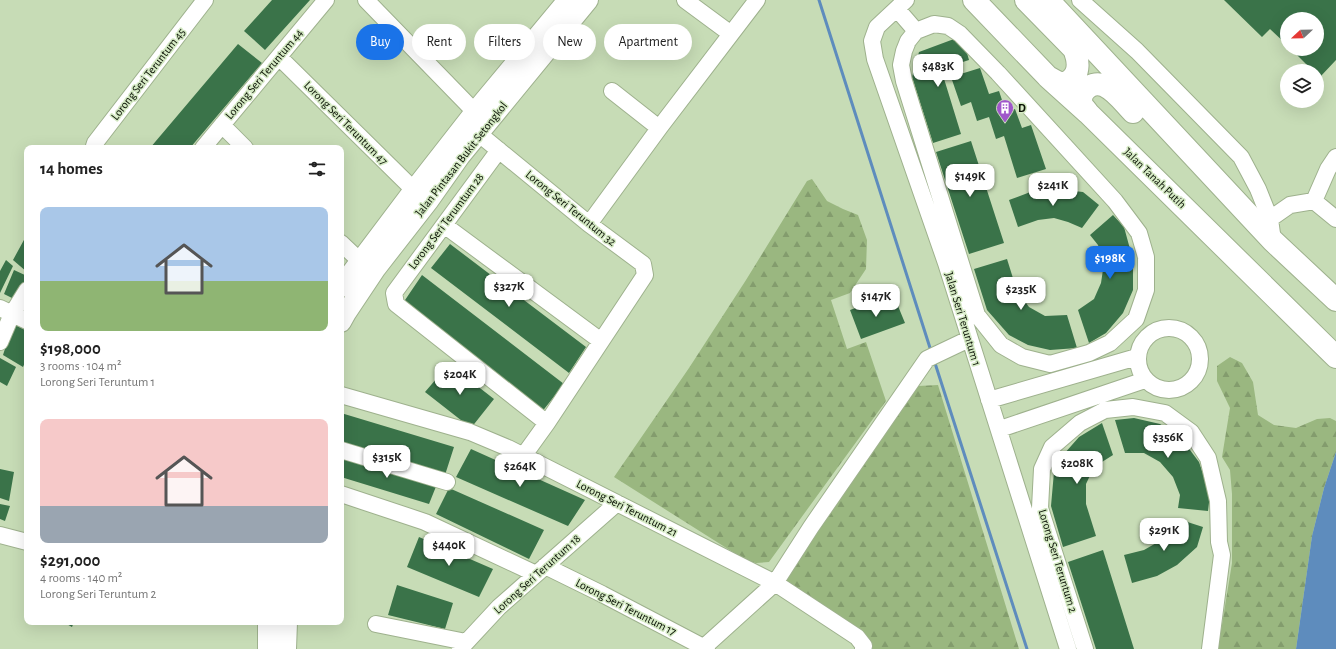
<!DOCTYPE html>
<meta charset="utf-8">
<style>
:root{--surface:#fff;--page:#f6f6f6;--text:#222;--muted:#767676;--accent:#1a73e8}
body{margin:0;font-family:"Alegreya Sans",sans-serif;background:var(--page);color:var(--text);height:100vh;display:flex;flex-direction:column;font-size:15px;white-space:nowrap}
*{box-sizing:border-box;margin:0}
p{font-size:13px;color:var(--muted)}
.icon{flex:none;width:22px;height:22px;fill:none;stroke:currentColor;stroke-width:2;stroke-linecap:round;stroke-linejoin:round}
.map{position:relative;flex:1;overflow:hidden}
.drawer{position:absolute;left:24px;top:145px;width:320px;height:480px;display:flex;flex-direction:column;background:var(--surface);border-radius:8px;box-shadow:0 4px 16px #0002}
.drawer>*{flex:none}
.banner{position:absolute;left:356px;top:24px;width:380px;height:36px;display:flex;gap:8px}
.needle{width:26px;rotate:248deg}
.controls{position:absolute;left:1280px;top:12px;display:grid;gap:8px}
.controls a{display:grid;place-items:center;width:44px;height:44px;border-radius:50%;background:var(--surface);box-shadow:0 4px 16px #0002;font-size:20px}
.price{position:absolute;translate:-50% -34px;padding:0 9px;border-radius:8px;background:#fff;color:#222;font-size:13px;line-height:26px;filter:drop-shadow(0 1px 2px #0008)}
.price::after{content:'';position:absolute;left:50%;top:24px;width:12px;height:9px;margin-left:-6px;background:inherit;clip-path:polygon(0 0,100% 0,50% 100%)}
.price.on{background:var(--accent);color:#fff}
ul{padding:0;list-style:none}
li{display:grid;align-content:center;gap:8px;height:212px;padding:0 16px}
li span{display:grid;place-items:center;height:124px;border-radius:8px;color:#555}
li>.icon{margin-inline-start:auto}
span .icon{width:72px;height:72px;fill:#fffc;stroke-width:1}
li b{font-size:17px}
h2{display:flex;justify-content:space-between;align-items:center;height:48px;padding:0 16px;font-size:17px}
.pill{padding:0 14px;border-radius:18px;background:var(--surface);box-shadow:0 4px 16px #0002;font-size:14px;line-height:36px}
.pill.on{background:var(--accent);color:#fff}
.map>svg:first-child{display:block}
</style>
<div class="map">
<svg width="1336" height="649" viewBox="0 0 1336 649">
<defs>
<pattern id="forest-firs" width="22" height="20" patternUnits="userSpaceOnUse"><rect width="22" height="20" fill="#9ab780"/><path d="M5 1l3.5 6h-7zM16 11l3.5 6h-7z" fill="#839c6d"/></pattern>
</defs>
<rect width="100%" height="100%" fill="#c7dcb6"/>
<!-- forest -->
<path fill="url(#forest-firs)" d="M812,179L827,201L843,209L858,215L867,240L866,269L850,293L831,300L847,349L866,342L886,401L769,562L756,563L747,561L614,477L689,368L746,280L807,181Z
M1230,357L1242,363L1253,382L1258,415L1274,425L1296,428L1317,419L1330,418L1336,421V452L1324,488L1312,536L1296,649H1218L1232,563V494L1230,470L1222,457L1230,408L1217,381V366Z
M938,385L1019,649H871L870,640L784,587L785,578L918,386Z"/>
<!-- water -->
<path fill="#5e8cbd" d="M1336,452V649H1296L1312,536L1324,488Z"/>
<g fill="none" stroke-linecap="round" stroke-linejoin="round">
<!-- stream -->
<path stroke="#5e8cbd" stroke-width="3" d="M819,0L931,351
M934,360L1027,649"/>
</g>
<!-- building -->
<path fill="#3a7349" d="M272,0H310L265,50L244,31Z
M1224,0H1336V60L1320,77L1317,74V71H1313L1291,49H1317V19H1287V45L1270,29L1262,37Z
M954,39L965,46L969,60L941,69L961,134L933,143L912,77L919,52Z
M238,44L262,63L190,148H150Z
M980,68L989,94L999,91L1006,112L1015,109L1022,128L1031,125L1046,169L1017,178L1004,136L996,139L989,117L977,121L971,102L961,106L951,77Z
M971,141L1004,243L969,254L936,152Z
M1055,189L1083,192L1099,205L1082,228L1068,222L1054,218L1038,220L1018,227L1009,200L1033,191Z
M1113,215L1124,227L1133,260V290L1123,313L1106,333L1089,343L1078,310L1094,299L1101,283L1104,263L1098,245L1090,235Z
M25,238L27,239V272L13,260Z
M450,244L586,347L569,373L431,268Z
M1007,259L1017,291L1029,307L1045,316L1067,315L1077,348L1050,350L1028,345L1009,335L987,310L974,269Z
M6,260L13,266L0,293V271Z
M14,270L27,276L16,300L4,294Z
M422,275L564,384L541,413L403,303Z
M886,297L891,309L898,306L905,323L861,339L850,310Z
M13,324L27,331V358L23,367L3,355Z
M0,358L16,367L7,386L0,382Z
M449,364L494,399L471,428L425,392Z
M341,413L454,447L445,475L341,444Z
M1134,418L1160,424L1181,438L1199,462L1210,494L1208,511L1178,508L1180,495L1173,477L1160,462L1144,453H1125L1115,420Z
M1102,423L1113,455L1094,467L1086,484V504L1096,536L1063,547L1051,506L1054,472L1064,454L1079,437Z
M471,449L585,500L568,526L456,477Z
M341,453L437,484L429,504L341,477Z
M0,469L14,472L9,501L0,498Z
M449,488L544,530L529,559L436,514Z
M0,504L10,506L5,521L0,519Z
M1175,518L1203,527L1197,547L1177,565L1157,576L1132,583L1124,555L1144,550L1158,542L1168,531Z
M419,537L493,569L479,597L407,567Z
M1103,550L1134,649H1096L1068,562Z
M397,585L453,603L445,629L388,615Z
M63,622H74L72,627Z"/>
<g fill="none" stroke-linecap="round" stroke-linejoin="round">
<!-- minor casing -->
<g stroke="#9eb18d" stroke-width="18">
<path id="minor" d="M366,0L475,112
M685,0L731,34
M906,0L877,27L872,41L875,59L946,263L1068,649
M1080,0L1137,51L1241,157L1258,189L1270,219L1273,241
M897,9L916,31
M934,24L948,26L960,34L998,73L1115,201L1139,233L1146,257V290L1136,319L1110,343L1089,353L1050,364L1022,357L1001,345L977,315L904,81L901,65L904,51L908,41L916,31Z
M279,57L414,190
M612,91L659,128
M222,125L245,148
M484,138L589,224L643,264L645,275L547,423L524,455
M95,148L94,146L95,143L205,0
M203,148L326,0
M499,150L394,293L396,304L547,423
M1314,201L1328,169L1336,157
M1270,219L1290,205L1314,201L1336,219
M589,224L660,127L757,0
M444,225L601,341
M341,243L360,261
M0,308L27,321
M1138 359a31 31 0 1 1 62 0a31 31 0 1 1-62 0Z
M0,342L12,314L27,290
M341,395L470,432L508,448L775,583L857,637L864,646L863,649
M989,400L1137,357
M1000,429L1145,380
M341,450L447,482
M341,494L425,522L536,574
M0,535L27,542
M545,566L602,594L707,649
M376,624L466,642
M460,649L499,607L617,503
M702,649L775,583L811,527L927,359L969,339
M1085,649L1040,508L1042,469L1052,447L1080,423L1105,410L1133,407L1165,413L1191,432L1208,458L1218,501L1219,542L1222,555L1210,649"/>
</g>
<!-- major casing -->
<g stroke="#9eb18d" stroke-width="22">
<path id="major" d="M341,287L414,190L475,112L568,0
M341,322L346,313L376,268L429,200L460,156L588,0
M268,622V649
M286,649L287,622"/>
</g>
<!-- highway casing -->
<g stroke="#9eb18d" stroke-width="24">
<path id="highway" d="M974,0L1048,77L1088,113L1336,357
M1026,0L1074,49C1078,59 1081,74 1069,81C1066,83 1063,84 1060,83C1056,82 1052,79 1048,77
M1048,0L1273,241L1336,300
M1088,113C1086,110 1083,107 1082,105C1077,91 1093,80 1105,86C1116,91 1125,104 1133,112"/>
</g>
<!-- minor -->
<use href="#minor" stroke="#fff" stroke-width="16"/>
<!-- major -->
<use href="#major" stroke="#fff" stroke-width="20"/>
<!-- highway -->
<use href="#highway" stroke="#fff" stroke-width="22"/>
</g>
<!-- icons -->
<defs>
<g id="building-pin" transform="scale(0.9)"><path d="M0 17L-7.5 6A9.5 9.5 0 1 1 7.5 6Z" fill="#9f56ca" stroke="#d4e9c3"/><path d="M-4-6H4V6H1V3H-1V6H-4ZM-2.5-4.3h1.7v1.8h-1.7ZM.8-4.3h1.7v1.8H.8ZM-2.5-1h1.7V.8h-1.7ZM.8-1h1.7V.8H.8Z" fill="#fff"/></g>
</defs>
<g fill-rule="evenodd">
<use href="#building-pin" x="1005" y="108"/>
</g>
<g text-anchor="middle" dominant-baseline="central" stroke-width="3" stroke-linejoin="round" paint-order="stroke">
<!-- street labels -->
<g font-size="12" fill="#0a1105" stroke="#d4e9c3">
<text transform="translate(148 74) rotate(-52)">Lorong Seri Teruntum 45</text>
<text transform="translate(264 74) rotate(-50)">Lorong Seri Teruntum 44</text>
<text transform="translate(346 123) rotate(45)">Lorong Seri Teruntum 47</text>
<text transform="translate(461 159) rotate(-52)">Jalan Pintasan Bukit Setongkol</text>
<text transform="translate(1155 178) rotate(44)">Jalan Tanah Putih</text>
<text transform="translate(571 208) rotate(39)">Lorong Seri Teruntum 32</text>
<text transform="translate(446 221) rotate(-53)">Lorong Seri Terumtum 28</text>
<text transform="translate(963 319) rotate(73)">Jalan Seri Teruntum 1</text>
<text transform="translate(627 508) rotate(27)">Lorong Seri Teruntum 21</text>
<text transform="translate(1058 561) rotate(73)">Lorong Seri Teruntum 2</text>
<text transform="translate(537 574) rotate(-42)">Lorong Seri Teruntum 18</text>
<text transform="translate(626 607) rotate(27)">Lorong Seri Teruntum 17</text>
</g>
<!-- poi labels -->
<g font-size="12" font-weight="bold" fill="#0a1105" stroke="#d4e9c3" text-anchor="start">
<text x="1018" y="108">D</text>
</g>
</g>
</svg>
<div class="controls">
<a><svg class="needle" viewBox="-14 -14 28 28"><path d="M0-13l5 13h-10z" fill="#e53935"/><path d="M0 13l5-13h-10z" fill="#767676"/></svg></a>
<a><svg class="icon" aria-label="layers" viewBox="0 0 24 24"><path d="M12 4l9 5-9 5-9-5zM3 14l9 5 9-5"/></svg></a>
</div>
<b class="price" style="left:938px;top:88px">$483K</b>
<b class="price" style="left:970px;top:198px">$149K</b>
<b class="price" style="left:1053px;top:207px">$241K</b>
<b class="price on" style="left:1110px;top:280px">$198K</b>
<b class="price" style="left:509px;top:308px">$327K</b>
<b class="price" style="left:1021px;top:311px">$235K</b>
<b class="price" style="left:876px;top:318px">$147K</b>
<b class="price" style="left:460px;top:396px">$204K</b>
<b class="price" style="left:1168px;top:459px">$356K</b>
<b class="price" style="left:387px;top:479px">$315K</b>
<b class="price" style="left:1077px;top:485px">$208K</b>
<b class="price" style="left:520px;top:488px">$264K</b>
<b class="price" style="left:1164px;top:552px">$291K</b>
<b class="price" style="left:449px;top:567px">$440K</b>
<div class="banner">
<a class="pill on">Buy</a>
<a class="pill">Rent</a>
<a class="pill">Filters</a>
<a class="pill">New</a>
<a class="pill">Apartment</a>
</div>
<section class="drawer">
<h2>14 homes<svg class="icon" aria-label="filters" viewBox="0 0 24 24"><path d="M4 7h16M4 17h16"/><circle cx="9" cy="7" r="2"/><circle cx="15" cy="17" r="2"/></svg></h2>
<ul>
<li><span style="background:linear-gradient(#a9c7e8 60%,#8fb573 0)"><svg class="icon" aria-label="home" viewBox="0 0 24 24"><path d="M3 11l9-7 9 7M6 9v11h12V9"/></svg></span><div><b>$198,000</b><p>3 rooms · 104 m²</p><p>Lorong Seri Teruntum 1</p></div></li>
<li><span style="background:linear-gradient(#f6c9c9 70%,#9aa5b1 0)"><svg class="icon" aria-label="home" viewBox="0 0 24 24"><path d="M3 11l9-7 9 7M6 9v11h12V9"/></svg></span><div><b>$291,000</b><p>4 rooms · 140 m²</p><p>Lorong Seri Teruntum 2</p></div></li>
</ul>
</section>
</div>
